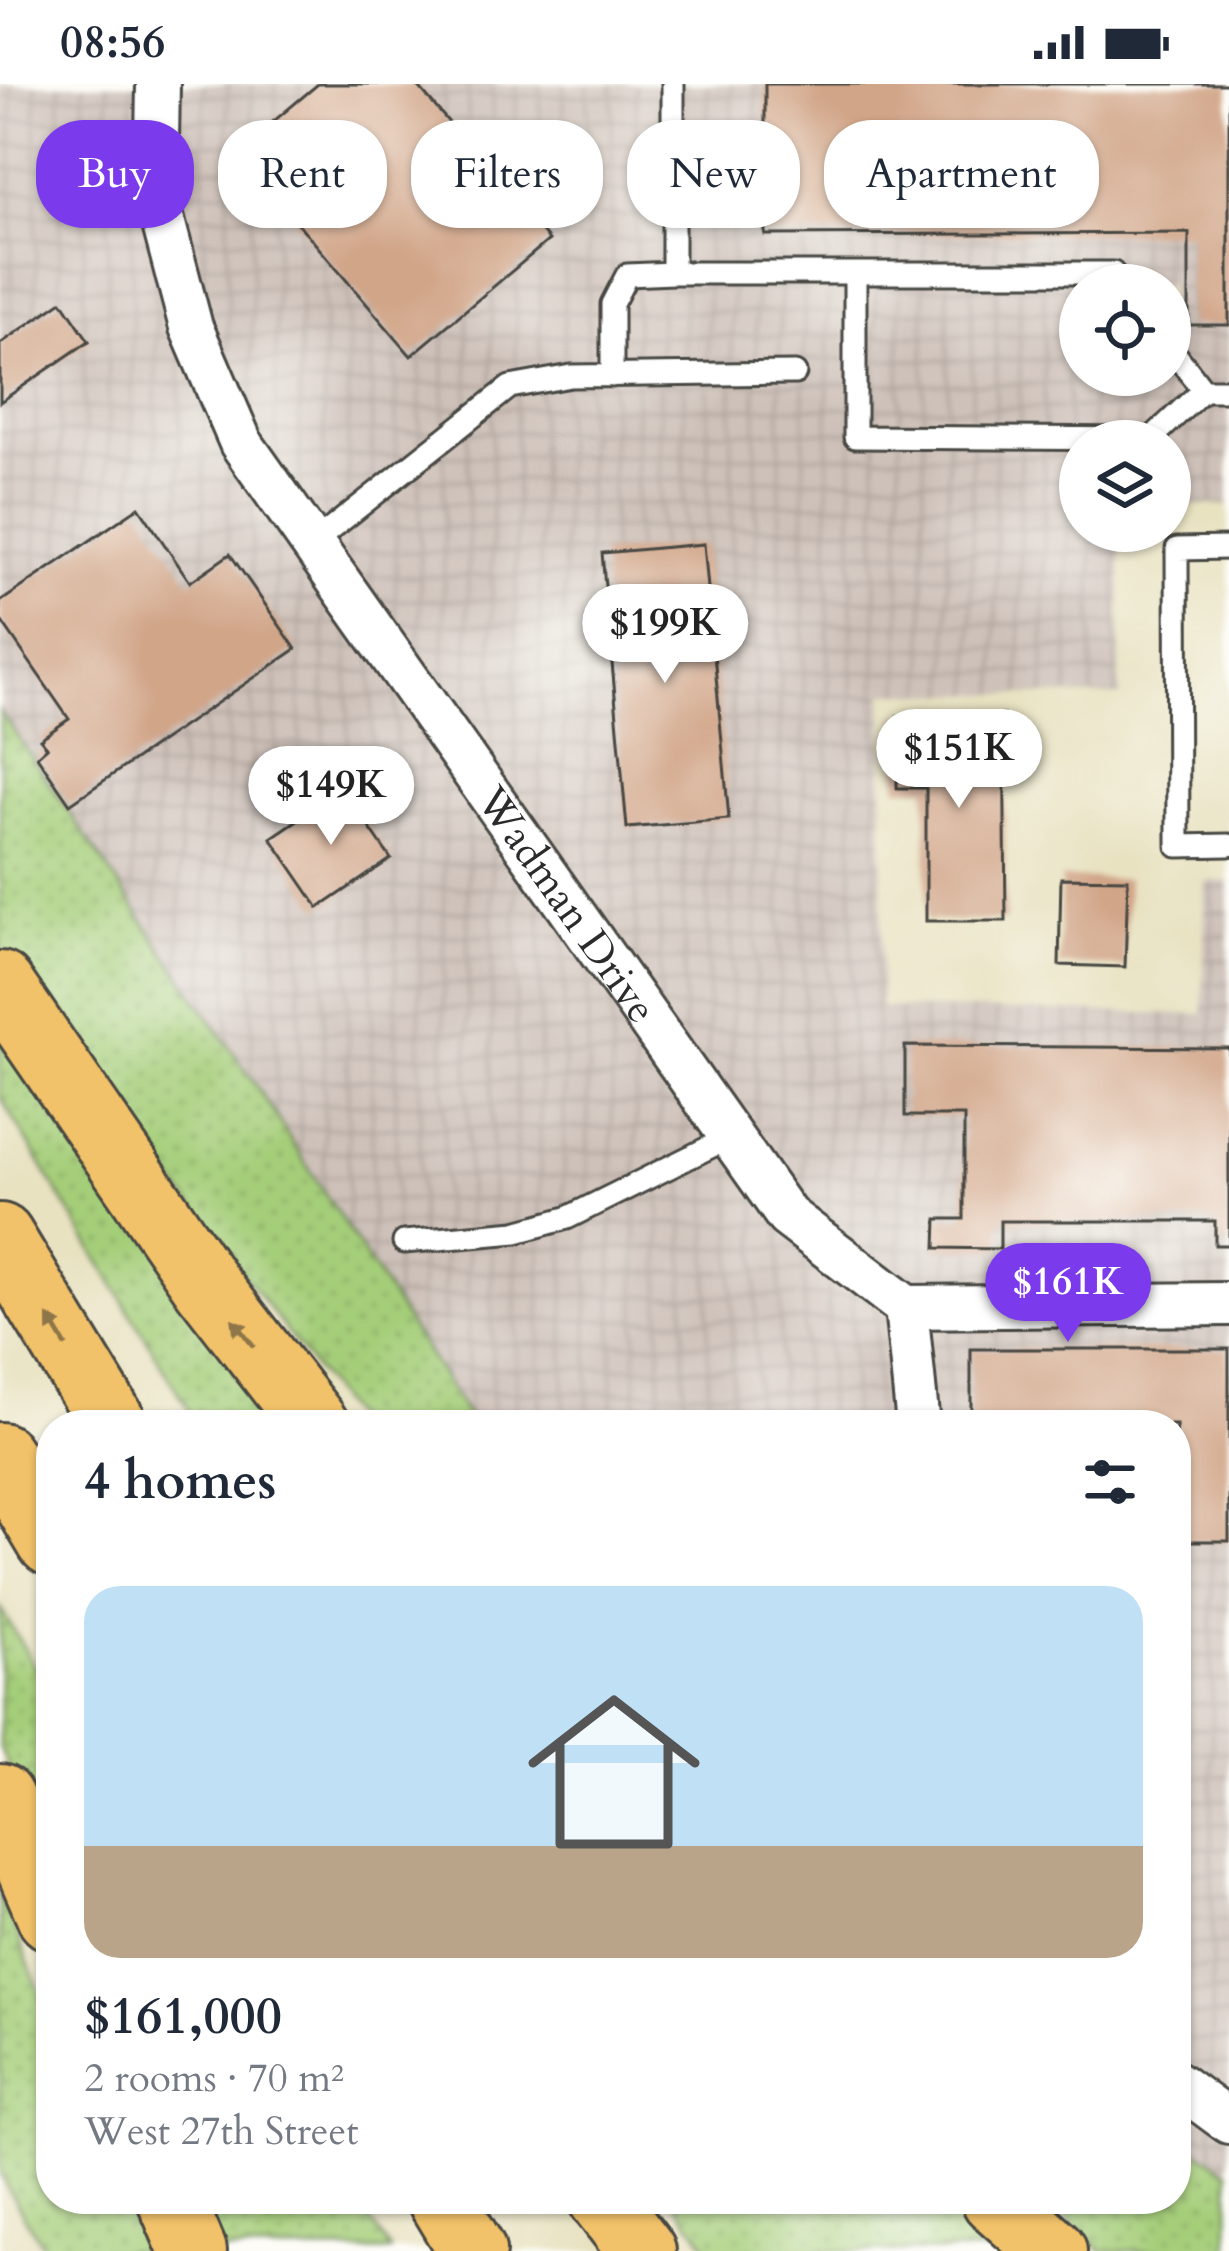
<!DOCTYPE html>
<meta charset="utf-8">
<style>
:root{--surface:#fff;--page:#f2f2f3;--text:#1f2937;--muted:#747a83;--accent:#7c3aed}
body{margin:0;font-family:Cardo,serif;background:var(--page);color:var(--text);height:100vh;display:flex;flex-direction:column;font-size:45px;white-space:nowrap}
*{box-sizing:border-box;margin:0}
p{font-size:39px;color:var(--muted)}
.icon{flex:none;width:66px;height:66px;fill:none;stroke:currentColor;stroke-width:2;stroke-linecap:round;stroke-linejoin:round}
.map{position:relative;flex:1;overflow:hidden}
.side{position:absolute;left:36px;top:1326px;width:1155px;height:804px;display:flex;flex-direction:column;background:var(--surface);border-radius:48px;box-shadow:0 3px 9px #0004}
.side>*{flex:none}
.top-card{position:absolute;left:36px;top:36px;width:1158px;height:108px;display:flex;gap:24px}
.buttons{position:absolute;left:1059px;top:180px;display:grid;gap:24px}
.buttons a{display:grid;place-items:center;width:132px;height:132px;border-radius:50%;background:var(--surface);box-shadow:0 3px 9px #0004;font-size:60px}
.price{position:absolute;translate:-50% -102px;padding:0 27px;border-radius:42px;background:#fff;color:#222;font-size:39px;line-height:78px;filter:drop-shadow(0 3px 6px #0008)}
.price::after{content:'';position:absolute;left:50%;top:72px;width:36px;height:27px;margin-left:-18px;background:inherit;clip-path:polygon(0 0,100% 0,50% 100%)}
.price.on{background:var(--accent);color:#fff}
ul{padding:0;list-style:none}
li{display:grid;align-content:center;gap:24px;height:636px;padding:0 48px}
li span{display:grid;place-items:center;height:372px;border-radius:36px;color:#555}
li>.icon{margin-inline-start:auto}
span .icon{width:216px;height:216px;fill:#fffc;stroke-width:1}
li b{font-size:51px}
h2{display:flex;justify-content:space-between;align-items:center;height:144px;padding:0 48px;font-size:51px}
.tag{padding:0 42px;border-radius:48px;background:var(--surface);box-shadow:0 3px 9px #0004;font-size:42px;line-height:108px}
.tag.on{background:var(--accent);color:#fff}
.status{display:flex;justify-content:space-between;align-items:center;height:84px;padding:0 60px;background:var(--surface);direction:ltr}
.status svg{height:33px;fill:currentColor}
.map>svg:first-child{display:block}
</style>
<div class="status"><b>08:56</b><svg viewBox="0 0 49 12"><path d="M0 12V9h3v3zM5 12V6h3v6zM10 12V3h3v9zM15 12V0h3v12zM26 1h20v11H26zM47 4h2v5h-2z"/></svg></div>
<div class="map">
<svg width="1229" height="2167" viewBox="0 0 1229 2167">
<defs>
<pattern id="industrial-grid" width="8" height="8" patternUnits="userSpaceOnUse" patternTransform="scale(3)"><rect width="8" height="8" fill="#cec1b9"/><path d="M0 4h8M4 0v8" fill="none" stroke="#b1a69f"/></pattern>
<pattern id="grass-dots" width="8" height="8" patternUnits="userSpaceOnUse" patternTransform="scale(3)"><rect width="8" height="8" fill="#a5ce79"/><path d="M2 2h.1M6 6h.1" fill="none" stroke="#8eb169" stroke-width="1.8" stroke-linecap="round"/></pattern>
</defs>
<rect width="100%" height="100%" fill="#fdfcf7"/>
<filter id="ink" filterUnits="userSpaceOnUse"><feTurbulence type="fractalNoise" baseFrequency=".00833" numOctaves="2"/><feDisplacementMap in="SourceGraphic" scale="24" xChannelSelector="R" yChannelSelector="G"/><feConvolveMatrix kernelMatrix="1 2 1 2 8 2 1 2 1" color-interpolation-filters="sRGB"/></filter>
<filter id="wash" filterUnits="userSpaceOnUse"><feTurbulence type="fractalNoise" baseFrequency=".004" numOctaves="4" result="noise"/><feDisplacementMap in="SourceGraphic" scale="48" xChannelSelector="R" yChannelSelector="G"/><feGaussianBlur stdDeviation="2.7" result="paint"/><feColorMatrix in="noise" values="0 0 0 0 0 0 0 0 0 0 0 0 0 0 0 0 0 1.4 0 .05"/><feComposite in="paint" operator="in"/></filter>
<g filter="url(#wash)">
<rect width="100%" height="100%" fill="#e8e2c1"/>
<!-- industrial -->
<path fill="url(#industrial-grid)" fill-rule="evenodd" d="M0,0H1229V421H1170V357H1080V447H1121L1120,612L884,609L881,924L1203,930L1205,797H1229V2167L1176,2115V1341H464L0,722ZM1080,201H1170V291H1080Z"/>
<!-- grass -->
<path fill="url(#grass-dots)" stroke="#687c52" stroke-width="3" d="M0,627L255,1000L473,1341H356L0,864Z
M0,945L295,1341H198L0,1012Z
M0,1523L51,1611V1778L0,1664Z
M0,1808L51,1936V2115H123L144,2167H46L0,2092Z
M1176,2053L1229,2087V2167H1103L1045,2115H1176Z
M199,2115H355L391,2167H222Z
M673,2115H957L1017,2167H711Z"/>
<g id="blocks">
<!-- building -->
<path fill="#d1a588" d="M318,0H416L549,156L411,272L237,68Z
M765,0H1229V241H1189V149L765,151Z
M62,217L89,257L0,318V260Z
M139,423L190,498L230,470L296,565L70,720L37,672L47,663L40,655L69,635L0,535V518Z
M704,460L729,735L627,744L602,469Z
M1004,631L1006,837H926V704H897V632Z
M343,705L391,775L319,824L271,754Z
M1061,794L1128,795L1125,883L1059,881Z
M905,962L1229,964V1161H1215V1137H1000V1165L936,1164L937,1135H964V1032H905Z
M971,1265H1229V1457H1176V1341H971Z"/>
</g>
</g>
<g filter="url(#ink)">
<use href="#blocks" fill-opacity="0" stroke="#474642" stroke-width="3"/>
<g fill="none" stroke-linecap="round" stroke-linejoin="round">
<!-- service casing -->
<g stroke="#474642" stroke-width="27">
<path id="service" d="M673,0V189H1113L1122,201
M855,189V353L1151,355L1203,306
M1170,263L1203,306H1229
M612,292V220L627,191L673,189
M312,460L510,303L571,292L795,289
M1229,464L1177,465L1178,762L1229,761
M404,1158L516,1148L567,1134L730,1053"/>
</g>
<!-- minor casing -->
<g stroke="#474642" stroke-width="48">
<g id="minor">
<path id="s1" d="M158,0L156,110L191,243L241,359L787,1132L906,1223L918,1341"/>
<path d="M906,1223L1229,1220"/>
<path d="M1176,1999L1229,2038"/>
</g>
</g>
<!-- motorway casing -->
<g stroke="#474642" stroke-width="72">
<path id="motorway" d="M0,901L207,1202L315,1341
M0,1153L114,1341
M0,1372L51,1458
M0,1714L51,1833
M171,2115L193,2167
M441,2115L472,2167
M602,2115L642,2167
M995,2115L1053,2167"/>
</g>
<!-- service -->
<use href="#service" stroke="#fff" stroke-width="21"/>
<!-- minor -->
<use href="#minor" stroke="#fff" stroke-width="42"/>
<!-- motorway -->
<use href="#motorway" stroke="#f2c26a" stroke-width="66"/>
</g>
<!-- one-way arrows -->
<defs><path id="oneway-solid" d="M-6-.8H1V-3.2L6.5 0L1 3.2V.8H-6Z" transform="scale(3)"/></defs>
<g fill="#8e764a">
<use href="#oneway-solid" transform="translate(57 1247) rotate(-121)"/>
<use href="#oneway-solid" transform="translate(243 1249) rotate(-128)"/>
</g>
</g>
<g text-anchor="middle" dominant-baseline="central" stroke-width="9" stroke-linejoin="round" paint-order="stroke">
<!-- street labels -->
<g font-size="42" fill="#2b2b2b" stroke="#fdfcf7">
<text stroke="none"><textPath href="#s1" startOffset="939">Wadman Drive</textPath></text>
</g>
</g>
</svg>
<div class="buttons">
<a><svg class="icon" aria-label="locate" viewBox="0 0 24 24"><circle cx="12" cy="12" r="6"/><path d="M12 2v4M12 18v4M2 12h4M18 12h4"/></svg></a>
<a><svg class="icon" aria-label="layers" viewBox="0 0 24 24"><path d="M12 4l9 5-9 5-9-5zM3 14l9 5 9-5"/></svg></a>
</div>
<b class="price" style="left:665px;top:602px">$199K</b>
<b class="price" style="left:959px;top:727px">$151K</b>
<b class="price" style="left:331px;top:764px">$149K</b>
<b class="price on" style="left:1068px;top:1261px">$161K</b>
<div class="top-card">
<a class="tag on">Buy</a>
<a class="tag">Rent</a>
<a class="tag">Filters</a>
<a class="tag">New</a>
<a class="tag">Apartment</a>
</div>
<section class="side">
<h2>4 homes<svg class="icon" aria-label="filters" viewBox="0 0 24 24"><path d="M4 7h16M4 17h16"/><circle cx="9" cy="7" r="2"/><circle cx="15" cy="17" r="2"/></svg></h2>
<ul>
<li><span style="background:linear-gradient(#bfe0f5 70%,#b9a48a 0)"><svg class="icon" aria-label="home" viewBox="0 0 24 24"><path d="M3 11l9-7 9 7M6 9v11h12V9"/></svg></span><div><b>$161,000</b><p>2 rooms · 70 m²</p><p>West 27th Street</p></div></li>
</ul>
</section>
</div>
